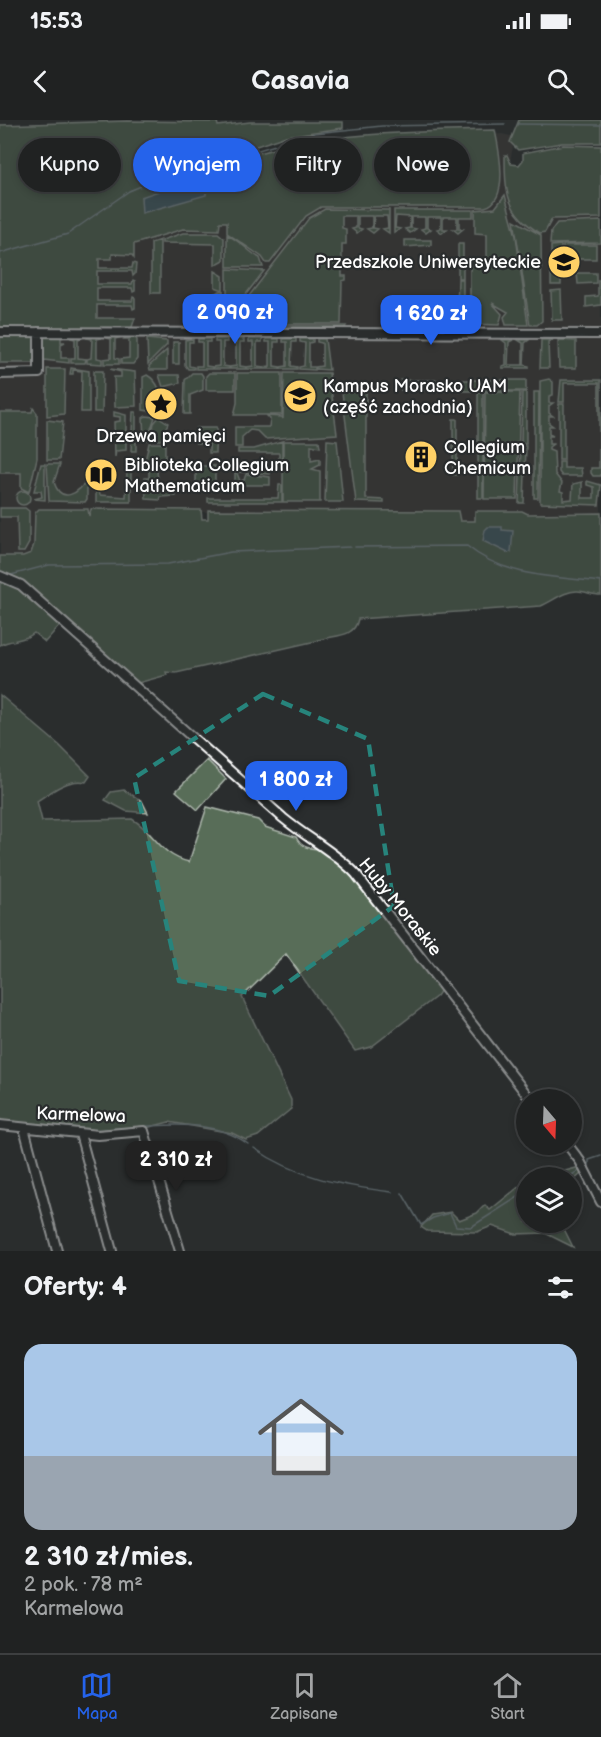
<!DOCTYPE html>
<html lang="pl">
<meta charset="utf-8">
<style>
:root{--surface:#202222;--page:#282a2a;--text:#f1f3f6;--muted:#a2a4a5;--line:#3d3f40;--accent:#2563eb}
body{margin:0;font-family:"Balsamiq Sans",sans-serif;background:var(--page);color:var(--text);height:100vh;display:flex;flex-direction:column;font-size:22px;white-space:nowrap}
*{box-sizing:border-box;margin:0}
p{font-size:20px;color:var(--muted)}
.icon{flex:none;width:33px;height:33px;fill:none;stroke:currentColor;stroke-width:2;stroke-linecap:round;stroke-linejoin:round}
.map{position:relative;height:1131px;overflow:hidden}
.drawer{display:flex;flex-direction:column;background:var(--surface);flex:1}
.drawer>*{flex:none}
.hud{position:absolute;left:18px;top:18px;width:566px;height:54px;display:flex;gap:12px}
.needle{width:39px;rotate:161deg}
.tools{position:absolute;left:516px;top:969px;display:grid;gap:12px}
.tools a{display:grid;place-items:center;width:66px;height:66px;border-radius:50%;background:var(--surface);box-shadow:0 3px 9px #0003,0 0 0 2px var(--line);font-size:30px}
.price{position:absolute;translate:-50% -51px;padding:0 14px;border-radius:12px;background:var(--accent);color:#fff;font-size:20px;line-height:39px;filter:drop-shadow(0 2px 3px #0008)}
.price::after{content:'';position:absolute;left:50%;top:36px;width:18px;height:14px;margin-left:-9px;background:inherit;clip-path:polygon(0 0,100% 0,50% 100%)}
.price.active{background:#222;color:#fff}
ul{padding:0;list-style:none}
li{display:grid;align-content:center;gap:12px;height:318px;padding:0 24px}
li span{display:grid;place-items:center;height:186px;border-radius:18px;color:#555}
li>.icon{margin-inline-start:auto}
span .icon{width:108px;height:108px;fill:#fffc;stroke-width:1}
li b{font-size:26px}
h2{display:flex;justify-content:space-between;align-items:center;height:72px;padding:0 24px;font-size:26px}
.chip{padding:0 21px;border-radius:27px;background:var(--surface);box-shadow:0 3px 9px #0003,0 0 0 2px var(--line);font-size:21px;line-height:54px}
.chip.active{background:var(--accent);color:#fff}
.status{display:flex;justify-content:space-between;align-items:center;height:42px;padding:0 30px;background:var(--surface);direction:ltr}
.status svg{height:16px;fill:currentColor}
header{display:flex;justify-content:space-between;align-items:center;height:78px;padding:0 24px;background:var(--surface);font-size:27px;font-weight:700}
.tabs{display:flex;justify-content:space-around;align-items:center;height:84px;border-top:2px solid var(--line);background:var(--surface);font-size:16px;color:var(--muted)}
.tabs a{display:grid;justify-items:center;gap:3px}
.tabs .active{color:var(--accent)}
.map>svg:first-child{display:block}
</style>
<div class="status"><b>15:53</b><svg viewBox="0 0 49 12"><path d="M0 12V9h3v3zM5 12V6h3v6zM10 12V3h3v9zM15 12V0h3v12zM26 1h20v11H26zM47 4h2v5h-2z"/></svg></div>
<header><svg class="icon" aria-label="back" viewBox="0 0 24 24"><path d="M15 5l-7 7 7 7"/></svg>Casavia<svg class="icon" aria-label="search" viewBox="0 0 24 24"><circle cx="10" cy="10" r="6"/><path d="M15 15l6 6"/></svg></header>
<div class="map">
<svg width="601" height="1131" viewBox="0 0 601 1131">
<rect width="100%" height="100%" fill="#2a2d2e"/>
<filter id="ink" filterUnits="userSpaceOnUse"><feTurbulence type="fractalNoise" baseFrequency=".0167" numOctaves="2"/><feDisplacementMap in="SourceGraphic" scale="12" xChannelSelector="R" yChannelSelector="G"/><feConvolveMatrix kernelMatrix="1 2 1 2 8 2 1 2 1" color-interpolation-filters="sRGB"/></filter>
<g filter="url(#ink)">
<!-- built -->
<path fill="#403d3b" d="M502,14L515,17L509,46L518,97L601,95V449L327,393L40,391L38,437L0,440V161L387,21Z"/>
<!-- green -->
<path fill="#596d58" stroke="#acb6ac" stroke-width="1.5" d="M519,0H601V23H562L518,30L510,22Z
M127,1L217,2L218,6L250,2H343V8L286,16L218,39L219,45C313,12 397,12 495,10C499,29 510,81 485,87H321L306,96L270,143H266L262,137L227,113V102H220L219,110L183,109L134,124V138L132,135L112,134V139H99V148H132L133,143L136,144L135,154L133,156L132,151H97V164H132L133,160L135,161V171L133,172L132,168H97V181H132L133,177L135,178V188L133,189L132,185H97V198H135L131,210L0,209V5Z
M563,25L601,26V98L552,99L545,112L540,113C506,93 505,72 505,35H507L511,44L519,45L523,40V33Z
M505,75L516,116L528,205H506L504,197L508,192L492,183L502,194L499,205L470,204V144H487V114L475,113V90L495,88Z
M325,89L389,90V113L383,109L388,108L387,96H374L373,108L378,109L373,113L367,109L372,108V96H358V108L362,109L357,113L352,109L356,108V96H342V108L346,109V124H342V156H346V160L342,161L341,204H249L250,194H245L244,202H229L309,98Z
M394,90H473V97H459V109H463L458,113L453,109H457V97H443V109H447L442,113L437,109L441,108V97H427V108L431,109L426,113L421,109L425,108V97H411V108L416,109L410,113L405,109L410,108V97L396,96L395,108L400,109L394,113Z
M514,100L541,115L542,201L537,205H530Z
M601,101V123L550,124L551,111L557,103Z
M183,113H218L224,118V140L215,145V124L162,123V120Z
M227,115C240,120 248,132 260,138L263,147H227Z
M160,120V173H151V123Z
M405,120H431V125L405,127Z
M458,124H463V158H458Z
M561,125V146H551V126Z
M563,125H596V139H563Z
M551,148H561V165H551Z
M227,149L264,151L227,199Z
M215,151L223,156V170L215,167Z
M577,153H596V163L578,164Z
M458,159H463V191H457Z
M598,160H601V185L586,187V177L598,176Z
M561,170L562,200H552L551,171Z
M220,171H223V202H201V196H214C220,189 220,181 215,173Z
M406,200H463V204H406Z
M227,206H346L343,210H227Z
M0,214L34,217L36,243H0Z
M45,215L65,217L61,218V222H65L61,224V238H69V243L44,240L42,218Z
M73,215H79L82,218L78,219V238L86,239L85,243H71V238H75V219L71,218Z
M90,215L102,218L97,219V238L102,239V244L87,243V239L91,238L92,219L87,218Z
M115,215L119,218L115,219V238L119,239V244H104V239L111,238V219L107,218Z
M127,216H134L137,220V239L133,244H121V239L129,238V219H124Z
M147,219L167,221V225L148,244Z
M193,219V222H189V246L194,247V249H188L185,245V220Z
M198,219H210V222H206V246L212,247V249H196V246H202V222H198Z
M215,219H227V222H223V246L229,247V249H213V247L219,246V222H215Z
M232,219H244V222H240V246L246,247V249H230V247L236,246V222H232Z
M249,219H262V222H257V246L263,247V249H247V247L253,246V222H249Z
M266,219H279V222H274V246L280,247V249H264V247L270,246V222H266Z
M283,219H296V222H292L291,246L297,247V249H281V247L287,246V222H283Z
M300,219H313V222L309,223V247H315V250L299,249V247L304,246L305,223L300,222Z
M317,219H325L329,250L316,249V247L322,246V223L317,222Z
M502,220H513L509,222L508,245H523V223L518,220H529L525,223L524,245L529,246V248H502V246L506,245V223Z
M541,220H553L548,222L549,248H540Z
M558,220L576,221V248H559Z
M173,222H179V244H173Z
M167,230V250H150L149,246Z
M71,248L89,251V292H81L82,251L73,250V254H70Z
M47,249H65L64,294L47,296Z
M110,249L135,252L136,286L115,287L114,257H121V252Z
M94,251H103L102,292H94Z
M192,253H201L203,256V270L190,275V294H184L185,260Z
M209,253H235V270H206V256Z
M237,253H282V295H234L237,283Z
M284,253H329L337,314L265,319L257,311L250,310L242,317V327H235V307H269L270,299L267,296L282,297L283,299Z
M147,255C158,261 163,275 161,287L156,292L143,290V257Z
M159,255H179L180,263L163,267Z
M549,259L553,262V275L549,276V283H553L549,286V293L553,296H549V303L553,306H549V314L553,316H549V324H553L549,327V330L554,332L555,354L562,363L560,371L563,372V380L572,379L573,364L582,362V378H594V367L587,365V361L601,365L599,385L540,383V261Z
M401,260H447V271L401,270Z
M459,260H483V271H459Z
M485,260H526V271H485Z
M561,260H601V356H593L591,353V348H599V263H564V282H559Z
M342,272H366V379L384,380V383L356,382Z
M478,272H483V378H478Z
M485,272H520L517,379H484Z
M522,272H526V324H521Z
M534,272H539L538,378H534Z
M559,284H564V340H559Z
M33,288L37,293V338L29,372L21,368V353H0V292H32Z
M114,292L126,295V330L116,331L115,337L114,302L120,301V297L114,296Z
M133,292H136V331H131Z
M146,296L155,297L147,320H144L143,298Z
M159,297L168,303L161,320H150L154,303Z
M453,299H457V355H453Z
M47,300L63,302L59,340H47Z
M196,308H216L215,333H209V314H203V323H196Z
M327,320L337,321L343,382H325Z
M282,321V346H279V333H238V329H254Z
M283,321H319L320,327L311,325V341L320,339V345L312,349L320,351V382H283Z
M149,323H165V339L145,341Z
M521,326H526L524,383H519Z
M559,342H564V348H581L582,356H562L559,352Z
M145,343H156L159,368L166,372L172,365H177L176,376L161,377L160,380L146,379L145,358H149V350H145Z
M41,344H45V380L34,379L42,377L41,371H34Z
M47,344H60L54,362C61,385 80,373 87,359V379L85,382L49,381Z
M239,345L270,347V354L239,352Z
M196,346H215V364H196Z
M235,348L240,361L244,360L246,354L270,357V365H235Z
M127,350H131V382H96V368H99L100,375L126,377Z
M279,365H282V382H208V378H278Z
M16 378a7 7 0 1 1 14 0a7 7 0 1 1-14 0Z
M0,388H25L29,391V423L24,432H18L17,397H0Z
M39,389H88L89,396L91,389L201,390L202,399H208V390L458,391L460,401H475V391H522L528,394L601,393V475C592,475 585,471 577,471C564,471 553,481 541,486L358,499C354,520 331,514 316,521L176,553L166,552L167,555L138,563L61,504L45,522L34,513C25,521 11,519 0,525V436H23L31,433L34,424L35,393Z
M0,575L59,625L90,656L86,662C69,658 52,671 37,681L42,701L132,699C156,713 159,735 189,742L207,687L258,700L265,707L296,717C305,736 323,723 336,735C340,738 342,745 344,749L355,752L441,870L437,876L371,927L355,931L286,834L242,877L291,980V989L258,1016L246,1020L232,1013L169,1002L138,1010L97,1011L0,1002Z
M207,640L226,659L198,690L176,671Z
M124,670L142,681L148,693L126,691L105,680L111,672Z
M580,1047L582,1053L573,1061L581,1077L572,1085V1058H539Z
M526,1061V1102L561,1103L573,1127L545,1113L515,1114L492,1106L477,1112L427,1111L421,1107L432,1095L451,1092L459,1100L477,1093L485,1085L490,1090Z"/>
<!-- water -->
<path fill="#4b666f" stroke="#93a3a9" stroke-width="1.5" d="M206,56V75L142,93L141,77L170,67L173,70L184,66V63Z
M488,407H502V410L513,411L511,432L508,433L483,421L485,410Z"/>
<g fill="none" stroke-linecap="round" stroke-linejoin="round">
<!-- stream -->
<path stroke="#93a3a9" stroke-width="1.5" d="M518,4L601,5
M0,133L68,114L129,71L146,64L315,13L382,6L505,4
M355,427L467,426C504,457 555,457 601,462
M11,455L49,445L168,444L231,432L350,427
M0,1001L35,1005
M81,1010C132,1011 203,991 248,1024
M254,1028C295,1057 343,1066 392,1072
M589,1050V1040L601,1036
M567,1058L580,1050
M402,1073L421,1105L433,1098L450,1093L456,1106L471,1107L526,1072"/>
<!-- minor casing -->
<g stroke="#fff" stroke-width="12">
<path id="minor" d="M0,212L601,214
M0,254L39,253V212
M0,456L21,465L283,698C307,718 335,732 356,754L531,980
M0,1005L98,1015L144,1011L180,1131
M24,1008L57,1131
M80,1014L112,1131
M567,1024L580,1041L601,1082"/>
</g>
<!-- minor -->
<use href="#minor" stroke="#2a2d2e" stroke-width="8"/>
</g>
</g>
<!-- marked area -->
<path d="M0 0H601V1131H0ZM263,574L368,619L394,786L269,876L179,861L134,658Z" fill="#2a2d2e" fill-opacity=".55" fill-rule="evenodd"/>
<path fill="none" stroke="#27847c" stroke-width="4.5" stroke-dasharray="12 8" stroke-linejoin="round" d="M263,574L368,619L394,786L269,876L179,861L134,658Z"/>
<!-- icons -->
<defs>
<g id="school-disc" transform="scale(1.725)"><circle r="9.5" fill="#ffd166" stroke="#2a2d2e"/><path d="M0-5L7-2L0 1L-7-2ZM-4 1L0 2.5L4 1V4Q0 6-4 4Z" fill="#111"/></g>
<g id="university-disc" transform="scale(1.725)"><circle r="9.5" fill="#ffd166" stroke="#2a2d2e"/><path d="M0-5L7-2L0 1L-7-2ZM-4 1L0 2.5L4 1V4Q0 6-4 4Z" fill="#111"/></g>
<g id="sight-disc" transform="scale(1.725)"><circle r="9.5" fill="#ffd166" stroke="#2a2d2e"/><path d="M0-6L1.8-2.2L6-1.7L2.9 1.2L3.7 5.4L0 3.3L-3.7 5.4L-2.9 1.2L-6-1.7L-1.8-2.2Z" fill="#111"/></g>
<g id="building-disc" transform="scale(1.725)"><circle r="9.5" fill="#ffd166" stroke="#2a2d2e"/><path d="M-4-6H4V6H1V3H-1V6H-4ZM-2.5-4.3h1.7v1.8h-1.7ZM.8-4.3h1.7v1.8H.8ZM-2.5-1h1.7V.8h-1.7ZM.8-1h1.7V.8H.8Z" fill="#111"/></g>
<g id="library-disc" transform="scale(1.725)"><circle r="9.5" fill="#ffd166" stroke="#2a2d2e"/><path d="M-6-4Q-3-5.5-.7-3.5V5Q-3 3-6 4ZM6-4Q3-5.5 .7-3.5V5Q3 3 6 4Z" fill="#111"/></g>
</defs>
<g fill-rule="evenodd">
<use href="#school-disc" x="564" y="142"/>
<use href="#university-disc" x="300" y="276"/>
<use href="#sight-disc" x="161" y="284"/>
<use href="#building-disc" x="421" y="337"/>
<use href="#library-disc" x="101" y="355"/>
</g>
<g text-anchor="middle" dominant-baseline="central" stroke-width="4.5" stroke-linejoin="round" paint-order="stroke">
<!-- poi labels -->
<g font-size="18" fill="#fff" stroke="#2a2d2e" text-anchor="start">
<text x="541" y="142" text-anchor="end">Przedszkole Uniwersyteckie</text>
<text x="323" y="266">Kampus Morasko UAM<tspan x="323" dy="21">(część zachodnia)</tspan></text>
<text x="161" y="316" text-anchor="middle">Drzewa pamięci</text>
<text x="444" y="327">Collegium<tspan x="444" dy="21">Chemicum</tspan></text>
<text x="124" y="345">Biblioteka Collegium<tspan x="124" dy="21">Mathematicum</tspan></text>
</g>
<!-- street labels -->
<g font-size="18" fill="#fff" stroke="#2a2d2e">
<text transform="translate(400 787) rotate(51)">Huby Moraskie</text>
<text transform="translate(81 995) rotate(2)">Karmelowa</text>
</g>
</g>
</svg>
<div class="tools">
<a><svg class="needle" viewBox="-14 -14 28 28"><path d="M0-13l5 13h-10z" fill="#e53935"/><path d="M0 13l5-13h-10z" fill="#a2a4a5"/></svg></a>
<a><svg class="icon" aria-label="layers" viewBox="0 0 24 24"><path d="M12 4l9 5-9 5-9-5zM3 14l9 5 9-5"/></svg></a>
</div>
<b class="price" style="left:235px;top:225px">2 090 zł</b>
<b class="price" style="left:431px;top:226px">1 620 zł</b>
<b class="price" style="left:296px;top:692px">1 800 zł</b>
<b class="price active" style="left:176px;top:1072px">2 310 zł</b>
<div class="hud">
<a class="chip">Kupno</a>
<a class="chip active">Wynajem</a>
<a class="chip">Filtry</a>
<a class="chip">Nowe</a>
</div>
</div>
<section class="drawer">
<h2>Oferty: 4<svg class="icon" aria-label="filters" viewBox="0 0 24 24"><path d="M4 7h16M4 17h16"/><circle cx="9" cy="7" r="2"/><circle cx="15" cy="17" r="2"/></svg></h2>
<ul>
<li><span style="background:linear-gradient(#a9c7e8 60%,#9aa5b1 0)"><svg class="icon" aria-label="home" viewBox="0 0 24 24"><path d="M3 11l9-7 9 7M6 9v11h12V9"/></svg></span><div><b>2 310 zł/mies.</b><p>2 pok. · 78 m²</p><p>Karmelowa</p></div></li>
</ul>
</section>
<nav class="tabs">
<a class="active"><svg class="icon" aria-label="map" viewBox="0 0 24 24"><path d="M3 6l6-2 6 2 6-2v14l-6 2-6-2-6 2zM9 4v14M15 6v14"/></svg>Mapa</a>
<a><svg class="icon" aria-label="saved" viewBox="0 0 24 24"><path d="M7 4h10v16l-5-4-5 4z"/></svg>Zapisane</a>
<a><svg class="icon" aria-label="home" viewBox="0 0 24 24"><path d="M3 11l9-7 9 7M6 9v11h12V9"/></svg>Start</a>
</nav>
